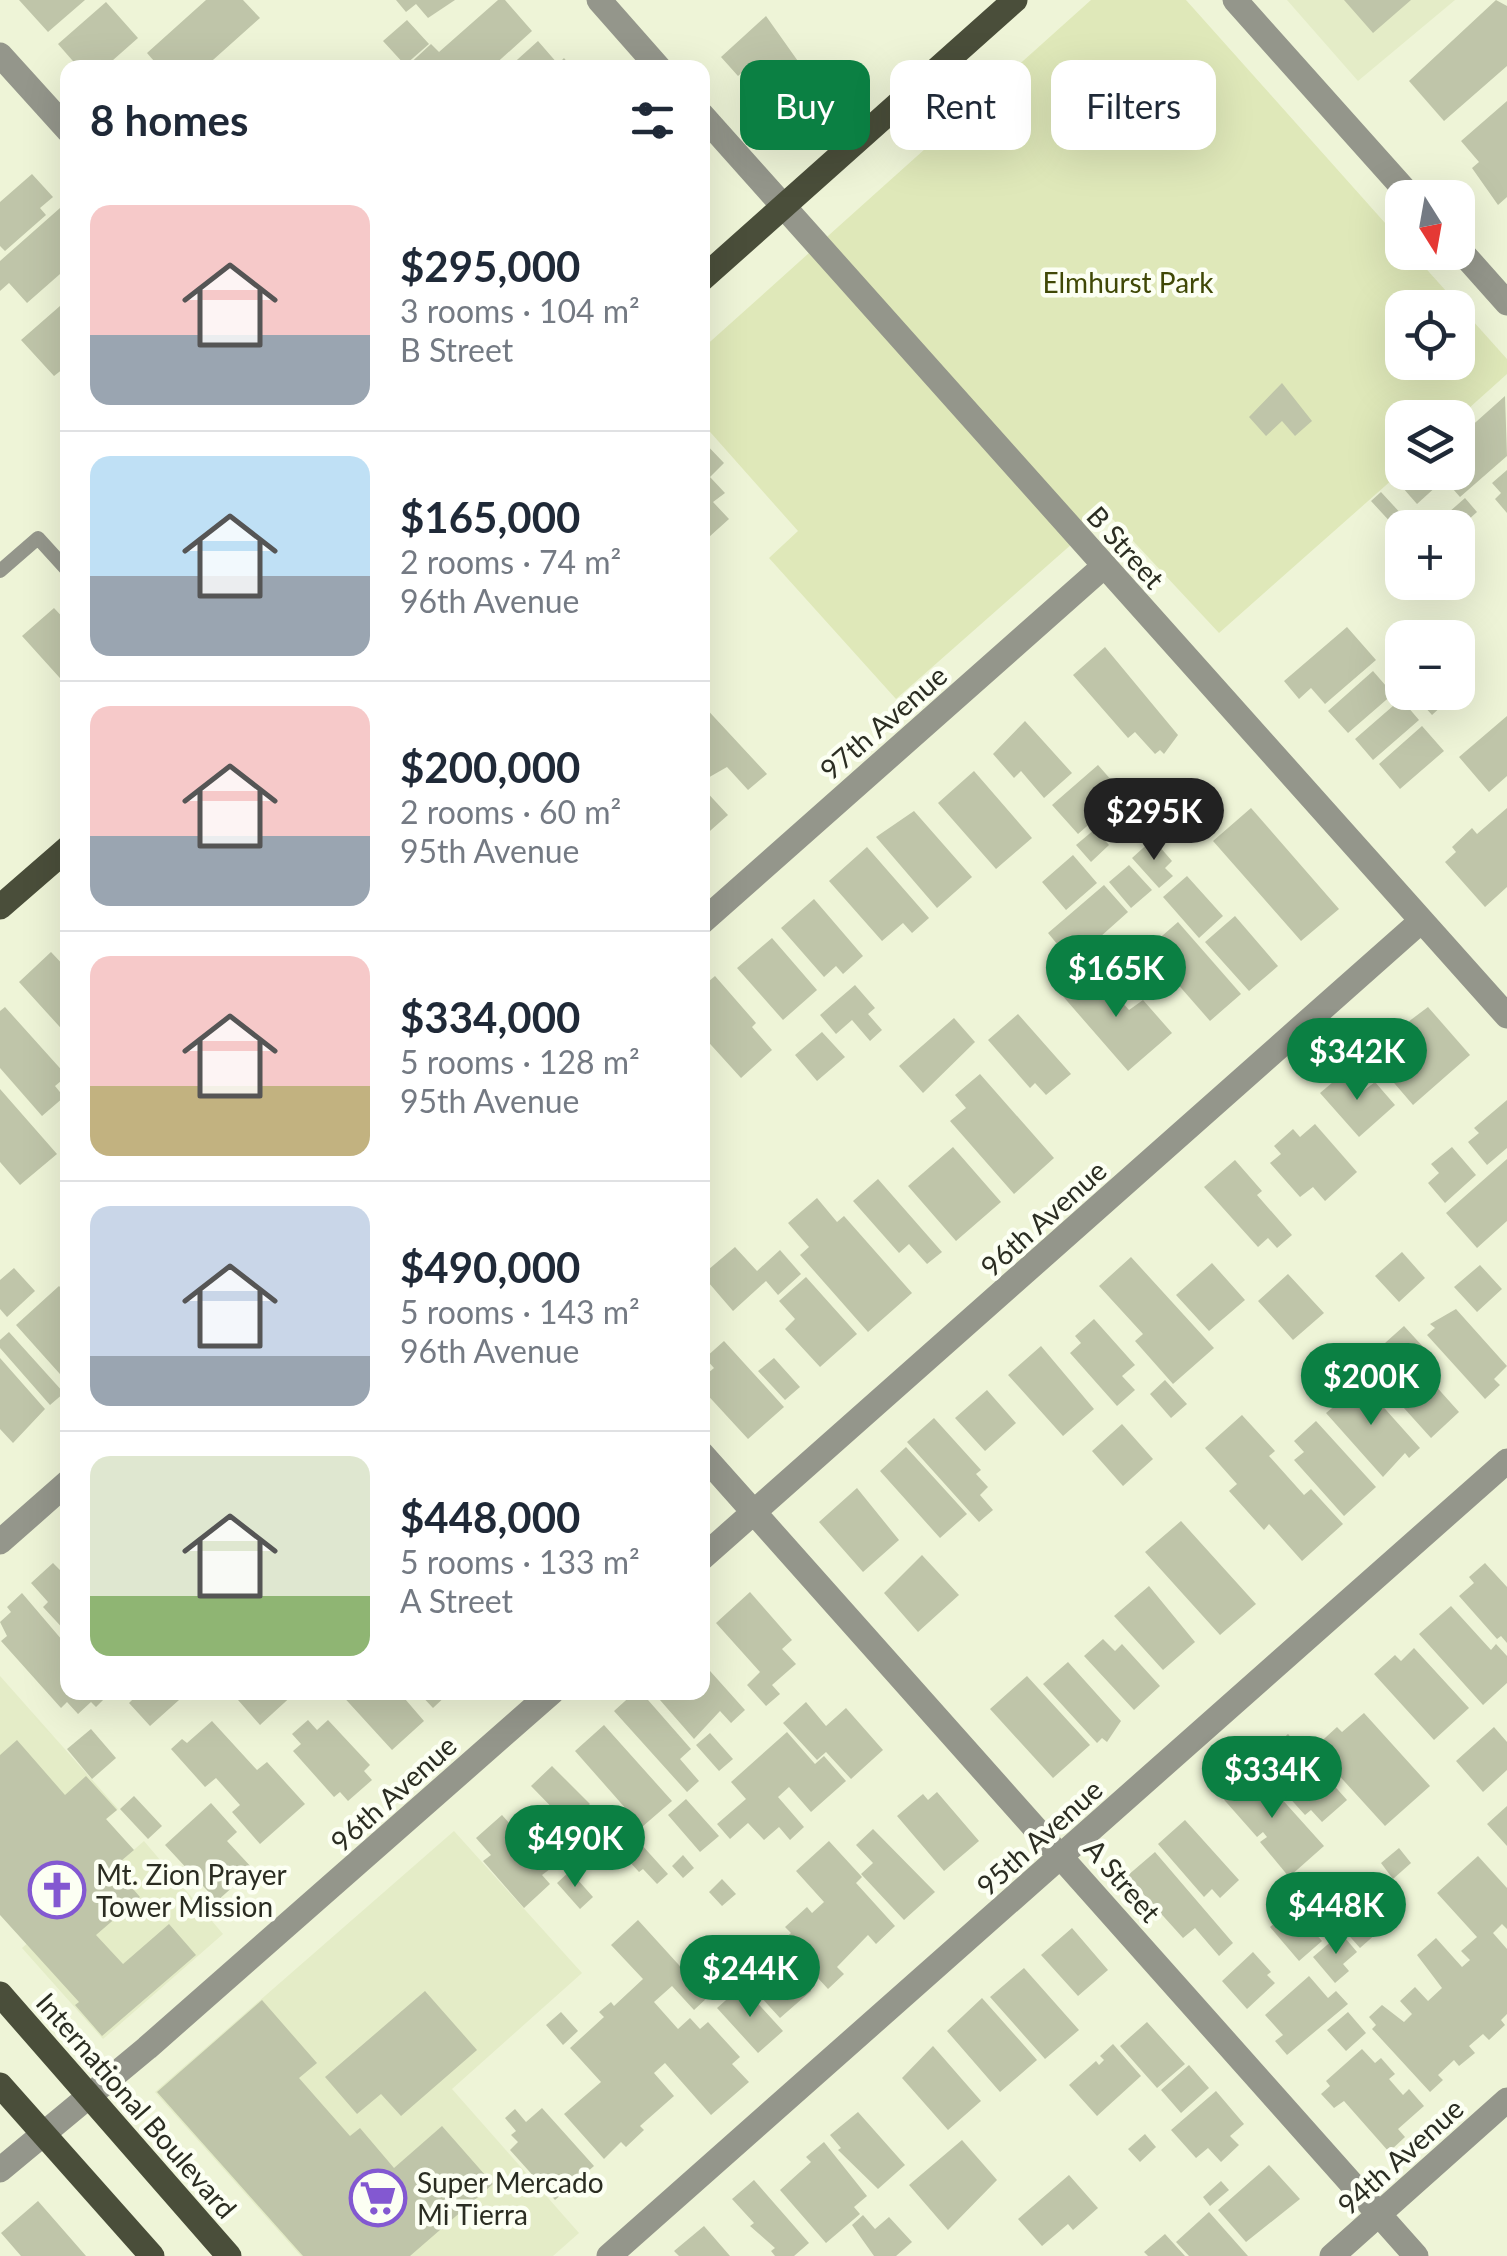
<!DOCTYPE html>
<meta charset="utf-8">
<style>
:root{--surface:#fff;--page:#f6f6f7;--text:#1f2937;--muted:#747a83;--line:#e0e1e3;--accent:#0b8043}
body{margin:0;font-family:Lato,sans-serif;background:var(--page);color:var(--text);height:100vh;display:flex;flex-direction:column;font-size:38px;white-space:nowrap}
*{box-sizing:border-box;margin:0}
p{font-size:32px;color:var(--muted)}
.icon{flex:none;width:55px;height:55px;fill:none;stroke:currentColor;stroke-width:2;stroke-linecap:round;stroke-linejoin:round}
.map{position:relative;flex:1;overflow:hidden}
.sheet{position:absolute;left:60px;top:60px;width:650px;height:1640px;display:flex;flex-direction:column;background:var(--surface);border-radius:20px;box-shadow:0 10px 40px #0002}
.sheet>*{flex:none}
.banner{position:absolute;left:740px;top:60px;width:615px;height:90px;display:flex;gap:20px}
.needle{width:65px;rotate:169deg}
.controls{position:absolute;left:1385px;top:180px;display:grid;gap:20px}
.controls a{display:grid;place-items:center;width:90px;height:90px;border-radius:20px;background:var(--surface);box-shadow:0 10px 40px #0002;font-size:50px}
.price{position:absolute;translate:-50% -85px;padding:0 22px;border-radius:35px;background:var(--accent);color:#fff;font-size:32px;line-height:65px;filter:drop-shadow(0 2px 5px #0008)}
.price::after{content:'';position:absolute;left:50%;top:60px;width:30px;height:22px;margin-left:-15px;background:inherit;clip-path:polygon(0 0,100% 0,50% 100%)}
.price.current{background:#222;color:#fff}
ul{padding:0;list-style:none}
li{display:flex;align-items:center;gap:30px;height:250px;padding:0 30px}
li+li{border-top:2px solid var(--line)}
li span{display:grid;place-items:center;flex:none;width:280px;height:200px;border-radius:20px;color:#555}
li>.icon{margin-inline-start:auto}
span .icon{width:120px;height:120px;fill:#fffc;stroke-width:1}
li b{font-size:42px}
h2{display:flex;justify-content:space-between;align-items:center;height:120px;padding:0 30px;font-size:42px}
.tag{padding:0 35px;border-radius:20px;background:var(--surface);box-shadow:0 10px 40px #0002;font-size:35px;line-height:90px}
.tag.current{background:var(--accent);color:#fff}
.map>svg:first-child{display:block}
</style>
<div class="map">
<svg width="1507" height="2256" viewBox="0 0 1507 2256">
<rect width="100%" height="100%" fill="#eef4d7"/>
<!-- built -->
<path fill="#e4ecc7" d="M1287,0H1455L1358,81Z
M0,1676L118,1809L0,1912Z
M454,1831L582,1973L452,2089L579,2233L553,2256H301L155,2092Z
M144,1841L223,1934L103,2039L22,1948Z"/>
<!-- green -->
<path fill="#dfe8b9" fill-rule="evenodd" d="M1091,0H1186L1402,242V252L1412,253L1507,359V374L1458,418H1402V471L1219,633L1107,513L896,699L769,558L798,531L703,424L702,349ZM1402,308H1458V362H1402Z"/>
<!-- building -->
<path fill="#bfc5a9" d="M19,0H85L48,32Z
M206,0H243L260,18L204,68H160L147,53Z
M396,0H455L428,18L416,4L406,12Z
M498,0H505L532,31L491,68H405L431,44L439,52Z
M1344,0H1411L1373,33Z
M1496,0L1507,6V66L1444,121L1409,81Z
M106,2L138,38L104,68H79L58,44Z
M766,16L800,64L787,76L792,81L771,100L744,71L738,76L721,57Z
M407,20L429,44L405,65L383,41Z
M538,41L558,64L564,58L572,68H508Z
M1507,101V197L1498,205L1472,168L1479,162L1461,141Z
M32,174L53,197L40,208L46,215L5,251L0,246V202Z
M60,208L68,216L63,222L68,227V267L27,303L9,283L0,291V261Z
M68,299V365L54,376L21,340Z
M1282,383L1312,421L1295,436L1282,421L1266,436L1249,417Z
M1505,396L1507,456L1460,497L1438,472H1458V438Z
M702,440L724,463L710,477L725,493L713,502L729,519L709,537L702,530Z
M1507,470V513L1495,499L1501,493L1492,483Z
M1402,472H1429L1439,484L1417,504L1395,479Z
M1381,492L1404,517L1394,526L1371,501Z
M1465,498L1477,512L1459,528H1447L1440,520Z
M54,608L68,623V687L22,636Z
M1347,627L1376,660L1325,704L1311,688L1299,699L1284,681Z
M1105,647L1178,735L1164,754L1160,750L1155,754L1135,732L1128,738L1073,675Z
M1373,671L1393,694L1348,733L1328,711Z
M1417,692H1457L1432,715L1414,695Z
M1401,699L1419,720L1373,760L1355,739Z
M702,704L767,774L748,790L727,767L706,779L702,776Z
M1507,716V776L1489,792L1459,757Z
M1025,721L1072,773L1044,798L1021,771L1014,778L993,754Z
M1422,726L1444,751L1400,789L1379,764Z
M1098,765L1134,806L1104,832L1094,820L1078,834L1052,805Z
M974,771L1032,838L996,869L938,803Z
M702,787L728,815L702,838Z
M1251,808L1339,909L1301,941L1213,841Z
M1507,808V887L1485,907L1445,862L1456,852L1452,847L1472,828L1477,834Z
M914,811L972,877L937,908L876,837Z
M1095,829L1109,845L1091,862L1076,845Z
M1153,839L1172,861L1165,868L1173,876L1159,888L1132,858Z
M867,847L929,918L912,933L903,923L882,941L829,881Z
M1073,855L1097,883L1066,910L1042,882Z
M1129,865L1152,890L1131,908L1109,882Z
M1187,876L1223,916L1199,938L1163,897Z
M1104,885L1128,912L1072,962L1048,933Z
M814,899L863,956L843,974L836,966L824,977L781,928Z
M1235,916L1278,966L1249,991L1205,942Z
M1178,922L1241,994L1210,1021L1147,949Z
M772,938L817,990L783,1020L737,968Z
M51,952L68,970V1036L19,982Z
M1091,967L1129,1010L1143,1000L1172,1033L1128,1071L1061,994Z
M715,976L756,1023L752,1027L772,1050L741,1078L702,1035V987Z
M855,985L875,1008L868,1014L882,1030L870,1041L852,1020L836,1034L820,1015Z
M5,1007L67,1076L55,1086L64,1097L42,1116L0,1068V1011Z
M1428,1007L1470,1055L1413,1105L1371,1056L1376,1053L1372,1049Z
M1018,1014L1071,1074L1046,1095L1035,1083L1030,1088L988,1040Z
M954,1018L975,1042L923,1093L899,1066Z
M822,1032L845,1057L817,1081L795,1055Z
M1346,1071L1363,1091L1375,1082L1395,1105L1359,1137L1320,1093Z
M980,1074L1054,1158L1014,1194L950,1121L966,1108L955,1095Z
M0,1089L57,1154L20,1185L0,1162Z
M1507,1100V1148L1487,1165L1468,1142L1479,1133L1474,1128Z
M1315,1124L1357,1172L1325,1201L1313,1187L1300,1197L1270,1163L1281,1154L1274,1146L1293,1129L1300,1137Z
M953,1147L1001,1202L956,1241L908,1186Z
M1452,1147L1476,1175L1445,1203L1428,1183L1439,1173L1431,1164Z
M1507,1159V1221L1477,1248L1446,1213Z
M1235,1160L1262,1191L1257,1195L1292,1235L1277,1248L1268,1238L1258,1247L1204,1187Z
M878,1179L942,1252L927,1264L909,1244L899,1253L853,1201Z
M817,1198L837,1222L844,1216L912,1293L868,1332L800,1255L809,1247L788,1223Z
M735,1247L757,1271L780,1250L801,1274L778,1295L766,1281L733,1311L702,1275Z
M1402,1252L1425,1278L1399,1302L1375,1276Z
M1131,1257L1214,1348L1173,1384L1135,1341L1143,1334L1099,1286Z
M1212,1263L1245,1300L1209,1331L1176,1295Z
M1480,1265L1502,1289L1477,1312L1454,1287Z
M14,1268L35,1291L7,1317L0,1309V1280Z
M1288,1274L1324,1313L1293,1340L1258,1301Z
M806,1277L857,1334L820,1367L785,1329L795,1319L779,1301Z
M59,1286L68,1295V1383L16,1325Z
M1456,1309L1507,1366L1494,1379L1500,1385L1485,1399L1427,1335L1435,1328L1430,1324Z
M1094,1319L1135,1365L1122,1376L1135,1390L1117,1406L1070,1353L1081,1343L1075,1336Z
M1404,1326L1437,1362L1424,1373L1459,1412L1431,1438L1376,1377L1379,1374L1366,1360Z
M9,1332L64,1393L50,1405L0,1348V1340Z
M724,1341L784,1407L748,1439L702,1389V1378L714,1368L705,1358Z
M1041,1346L1094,1409L1063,1436L1008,1375Z
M0,1358L45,1409L13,1443L0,1429Z
M774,1358L800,1387L785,1400L758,1371Z
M1165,1380L1187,1404L1171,1418L1150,1394Z
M1348,1381L1354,1388L1361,1382L1420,1448L1409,1458L1405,1453L1383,1477L1326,1413L1337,1404L1334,1393Z
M987,1390L1016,1423L985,1451L955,1418Z
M1242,1415L1275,1451L1269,1456L1304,1495L1311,1489L1343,1524L1302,1561L1269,1524L1264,1530L1229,1491L1237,1484L1205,1448Z
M934,1418L981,1470L976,1474L988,1487L980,1495L993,1510L979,1522L907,1442Z
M1316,1421L1376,1487L1344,1516L1294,1460L1304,1452L1294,1441Z
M1122,1424L1153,1459L1123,1486L1092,1451Z
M906,1447L967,1514L940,1538L880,1471Z
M857,1488L899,1540L863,1572L819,1522Z
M1181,1521L1256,1604L1220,1635L1145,1552Z
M922,1555L959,1595L918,1632L884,1593Z
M53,1563L68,1578V1634L43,1607L48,1602L31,1583Z
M1485,1563L1507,1587V1643L1501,1636L1497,1639L1459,1596L1474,1583L1469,1577Z
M1149,1586L1195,1642L1163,1670L1114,1616Z
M750,1592L792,1640L782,1649L796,1664L772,1685L780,1694L766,1706L747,1685L760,1672L716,1623Z
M22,1593L68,1647V1692H111L96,1707L91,1702L78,1714L67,1702L61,1708L1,1641L7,1636L0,1622L11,1612L7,1607Z
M1451,1606L1491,1650L1496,1644L1507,1656V1683L1483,1705L1419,1634Z
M1103,1639L1115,1651L1122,1644L1160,1686L1134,1710L1084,1656Z
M1414,1648L1469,1708L1434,1740L1374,1674L1395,1655L1401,1661Z
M702,1662L745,1710L731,1723L720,1711L694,1739L653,1692H702Z
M1068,1662L1121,1721L1107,1742L1102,1738L1097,1743L1043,1684Z
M1027,1676L1090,1745L1053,1778L990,1709Z
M140,1692H172L179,1700L150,1726L129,1703Z
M231,1692H296L260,1725Z
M339,1692H399L424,1721L392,1750Z
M418,1692H450L433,1708Z
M635,1692H641L691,1749L680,1759L699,1781L687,1792L614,1711Z
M806,1702L826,1726L846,1708L883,1750L851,1779L826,1752L817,1760L783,1723Z
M1364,1713L1430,1786L1385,1826L1314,1748L1337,1727L1342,1732Z
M308,1720L317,1730L328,1720L370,1765L364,1771L372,1780L348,1801L340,1792L334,1797L293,1751L301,1744L292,1734Z
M212,1721L257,1770L267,1762L305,1804L260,1844L232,1812L240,1805L216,1778L205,1787L171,1749L182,1739L187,1743Z
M604,1725L672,1801L642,1827L575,1751Z
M1494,1727L1507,1742V1770L1483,1792L1456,1761Z
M91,1729L116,1758L92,1779L67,1749Z
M787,1732L815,1764L824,1756L846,1781L811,1812L789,1787L778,1797L804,1827L790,1840L779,1827L764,1840L748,1823L730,1839L717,1824L746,1799L731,1782Z
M710,1733L733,1759L719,1771L696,1745Z
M1288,1734L1347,1800L1322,1822L1311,1810L1305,1815L1257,1762Z
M17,1740L65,1795L86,1776L117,1810L106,1819L134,1850L114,1867L140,1897L96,1935L123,1964L169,1924L196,1955L102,2036L75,2005L79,2002L0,1915V1755Z
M552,1766L590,1804L569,1825L531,1786Z
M1252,1766L1324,1846L1289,1877L1260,1842L1267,1837L1263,1832L1257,1837L1219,1794Z
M937,1792L979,1841L944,1871L897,1816L923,1794L928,1800Z
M134,1796L162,1826L148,1839L120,1809Z
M686,1799L719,1836L700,1852L668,1815Z
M211,1803L237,1832L227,1841L253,1869L217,1901L165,1845Z
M1507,1806V1846L1487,1824Z
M502,1815L550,1869L542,1875L550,1884L524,1908L483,1861L491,1855L476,1838Z
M1185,1820L1239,1880L1220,1898L1212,1889L1204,1897L1158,1844Z
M873,1829L935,1892L904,1920L861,1874L873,1863L856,1845Z
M631,1833L668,1874L657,1884L643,1869L639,1872L616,1847Z
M829,1841L862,1877L856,1883L895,1926L876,1944L868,1935L837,1967L844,1974L828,1989L783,1940L791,1933L785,1927L807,1907L812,1913L824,1902L796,1871Z
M1399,1848L1411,1863L1393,1879L1381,1863Z
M1155,1852L1233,1943L1219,1956L1195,1928L1183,1938L1127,1876Z
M683,1855L694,1868L683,1878L672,1866Z
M1478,1856L1507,1888V1929L1502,1924L1493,1933L1507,1949V2014L1501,2020L1505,2025L1489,2040L1483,2034L1469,2046L1475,2053L1459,2066L1454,2060L1438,2075L1443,2080L1430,2092L1372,2029L1376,2025L1369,2017L1382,2005L1404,2022L1412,2014L1400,2001L1415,1987L1428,2001L1442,1988L1417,1955L1436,1938L1462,1967L1470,1960L1461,1951L1477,1937L1437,1893Z
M570,1871L593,1897L580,1909L557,1883Z
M722,1879L736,1894L722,1906L709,1892Z
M1370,1907L1386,1925L1360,1948L1344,1930Z
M1293,1908L1322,1941L1299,1961L1270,1927Z
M638,1920L708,1997L694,2010L672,1986L654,2002L678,2029L690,2018L700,2029L708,2022L740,2057L732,2064L749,2082L711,2115L665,2063L654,2073L674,2096L640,2126L644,2130L626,2147L621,2142L604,2159L564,2114L601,2082L570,2048L604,2017L599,2012L611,2002L614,2006L643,1979L611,1945Z
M1072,1928L1108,1970L1078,1996L1041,1955Z
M1341,1933L1357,1952L1343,1964L1349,1971L1335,1983L1313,1957Z
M749,1935L756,1942L762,1937L811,1991L780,2018L732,1965L744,1954L737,1946Z
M1253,1952L1271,1972L1267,1975L1275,1983L1247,2009L1222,1981Z
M721,1959L731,1974L712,1987L702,1972Z
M1024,1968L1079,2030L1045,2059L990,1997Z
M1309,1976L1328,1998L1336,1991L1348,2004L1287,2055L1275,2041L1283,2035L1265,2015Z
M742,1986L783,2031L758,2053L717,2008Z
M425,1991L477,2050L401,2116L381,2094L357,2114L325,2077Z
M982,1998L1037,2060L1000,2092L947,2031Z
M262,2000L317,2063L299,2078L350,2136L360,2128L394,2168L442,2126L493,2184L410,2256H303L157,2092Z
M561,2012L578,2031L563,2045L546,2025Z
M1348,2012L1366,2033L1346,2051L1327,2030Z
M1147,2022L1185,2064L1157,2088L1120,2046Z
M1113,2044L1141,2076L1097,2116L1069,2085L1096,2061L1099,2065L1104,2060L1100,2056Z
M933,2046L981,2101L948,2130L902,2078Z
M1362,2049L1375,2063L1381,2058L1395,2074L1389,2079L1403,2095L1409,2089L1424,2106L1398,2129L1405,2137L1389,2152L1344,2101L1334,2108L1321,2094L1330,2086L1326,2081Z
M1189,2065L1209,2088L1181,2113L1161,2090Z
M1216,2091L1244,2124L1230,2136L1239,2145L1221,2162L1208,2148L1196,2158L1171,2130Z
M542,2108L594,2166L555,2200L510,2150L518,2142L511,2135L516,2131L505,2118L515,2109L526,2122Z
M858,2112L905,2165L878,2189L838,2150L841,2148L830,2135Z
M1145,2134L1156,2147L1140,2162L1128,2149Z
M962,2140L997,2180L948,2230L909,2185Z
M824,2142L867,2196L854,2207L860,2214L826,2243L780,2190L811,2162L806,2157Z
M1269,2165L1300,2199L1246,2242L1218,2210Z
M1069,2175L1098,2208L1073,2230L1068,2224L1042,2246L1018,2219Z
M754,2180L809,2243L794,2256H775L771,2251L775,2248L750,2226L754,2223L732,2199Z
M1221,2181L1229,2190L1210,2206L1203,2197Z
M38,2201L86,2256H21L1,2233Z
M1209,2212L1248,2256H1189L1176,2242Z
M863,2215L875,2229L889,2217L912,2242L896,2256H874L852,2225Z
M704,2226L730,2256H679L674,2251Z
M1165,2234L1185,2256H1148L1144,2252Z"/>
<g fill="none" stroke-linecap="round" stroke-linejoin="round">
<!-- lane -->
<path stroke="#94968b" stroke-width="14" d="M0,571L38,538L68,571"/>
<!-- street -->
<path stroke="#94968b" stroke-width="25" d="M599,0L659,68
M1235,0L1412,198
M0,55L68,130
M702,115L1507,1016
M1458,248L1507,303
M702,922L1103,567
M702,1454L1416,2256
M0,1542L68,1482
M702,1558L1420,922
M0,2170L147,2048L552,1692
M609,2256L1507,1461
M1332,2256L1507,2100"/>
<!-- primary -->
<path stroke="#4a4e3a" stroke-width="25" d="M702,279L1015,0
M0,907L68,848
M0,1994L229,2256
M0,2085L152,2256"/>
</g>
<!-- icons -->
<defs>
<g id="church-ring" transform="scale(2.875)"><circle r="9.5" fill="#fcfff3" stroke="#8358d1" stroke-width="1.5"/><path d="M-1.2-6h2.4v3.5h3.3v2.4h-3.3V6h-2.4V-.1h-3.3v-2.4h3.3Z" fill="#8358d1"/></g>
<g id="supermarket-ring" transform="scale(2.875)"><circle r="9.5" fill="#fcfff3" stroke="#8358d1" stroke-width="1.5"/><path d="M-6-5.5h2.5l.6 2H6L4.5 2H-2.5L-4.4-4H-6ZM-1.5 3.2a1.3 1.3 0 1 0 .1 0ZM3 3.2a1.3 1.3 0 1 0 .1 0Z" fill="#8358d1"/></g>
</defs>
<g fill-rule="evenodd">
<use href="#church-ring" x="57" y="1890"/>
<use href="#supermarket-ring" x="378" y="2198"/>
</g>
<g text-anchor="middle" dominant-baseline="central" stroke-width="9" stroke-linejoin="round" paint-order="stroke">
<!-- park labels -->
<g font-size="28" fill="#404806" stroke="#fcfff3">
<text x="1128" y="282">Elmhurst Park</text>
</g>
<!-- street labels -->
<g font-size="28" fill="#2b2d22" stroke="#fcfff3">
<text transform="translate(1126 547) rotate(48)">B Street</text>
<text transform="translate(883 722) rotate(-41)">97th Avenue</text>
<text transform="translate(1043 1218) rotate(-42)">96th Avenue</text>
<text transform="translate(393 1793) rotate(-42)">96th Avenue</text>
<text transform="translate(1039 1837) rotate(-42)">95th Avenue</text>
<text transform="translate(1123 1880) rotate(49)">A Street</text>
<text transform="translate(137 2105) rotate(49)">International Boulevard</text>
<text transform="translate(1400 2156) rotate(-42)">94th Avenue</text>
</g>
<!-- poi labels -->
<g font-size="28" fill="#2b2d22" stroke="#fcfff3" text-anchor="start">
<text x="96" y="1874">Mt. Zion Prayer<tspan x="96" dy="32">Tower Mission</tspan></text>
<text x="417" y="2182">Super Mercado<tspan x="417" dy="32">Mi Tierra</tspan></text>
</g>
</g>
</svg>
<div class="controls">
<a><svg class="needle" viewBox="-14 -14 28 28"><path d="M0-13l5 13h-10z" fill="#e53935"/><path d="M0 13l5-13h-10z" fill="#747a83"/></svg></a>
<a><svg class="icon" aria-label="locate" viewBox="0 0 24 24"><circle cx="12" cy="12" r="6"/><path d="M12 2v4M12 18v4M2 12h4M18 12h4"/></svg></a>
<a><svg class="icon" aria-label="layers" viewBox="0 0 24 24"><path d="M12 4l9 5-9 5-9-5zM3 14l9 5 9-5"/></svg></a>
<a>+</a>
<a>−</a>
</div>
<b class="price current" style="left:1154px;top:863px">$295K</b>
<b class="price" style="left:1116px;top:1020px">$165K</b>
<b class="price" style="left:1357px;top:1103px">$342K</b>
<b class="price" style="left:1371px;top:1428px">$200K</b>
<b class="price" style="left:1272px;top:1821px">$334K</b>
<b class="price" style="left:575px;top:1890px">$490K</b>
<b class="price" style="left:1336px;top:1957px">$448K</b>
<b class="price" style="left:750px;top:2020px">$244K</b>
<div class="banner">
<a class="tag current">Buy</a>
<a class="tag">Rent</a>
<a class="tag">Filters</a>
</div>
<section class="sheet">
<h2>8 homes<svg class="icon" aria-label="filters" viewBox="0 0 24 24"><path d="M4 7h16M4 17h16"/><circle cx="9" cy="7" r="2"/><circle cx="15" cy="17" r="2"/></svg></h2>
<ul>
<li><span style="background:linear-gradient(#f6c9c9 65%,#9aa5b1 0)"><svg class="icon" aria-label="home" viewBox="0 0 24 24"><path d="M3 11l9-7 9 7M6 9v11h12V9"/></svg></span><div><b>$295,000</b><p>3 rooms · 104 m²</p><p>B Street</p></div></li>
<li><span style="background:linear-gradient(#bfe0f5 60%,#9aa5b1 0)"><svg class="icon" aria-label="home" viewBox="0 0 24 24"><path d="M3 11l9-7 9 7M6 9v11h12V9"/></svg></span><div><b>$165,000</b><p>2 rooms · 74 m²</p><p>96th Avenue</p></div></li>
<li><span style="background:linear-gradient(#f6c9c9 65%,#9aa5b1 0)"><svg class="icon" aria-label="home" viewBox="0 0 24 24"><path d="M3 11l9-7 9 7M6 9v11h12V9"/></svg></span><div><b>$200,000</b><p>2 rooms · 60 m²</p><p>95th Avenue</p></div></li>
<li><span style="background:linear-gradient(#f6c9c9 65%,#c2b280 0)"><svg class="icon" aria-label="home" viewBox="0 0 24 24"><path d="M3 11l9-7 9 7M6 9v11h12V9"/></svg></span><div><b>$334,000</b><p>5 rooms · 128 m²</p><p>95th Avenue</p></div></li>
<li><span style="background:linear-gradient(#c9d6e8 75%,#9aa5b1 0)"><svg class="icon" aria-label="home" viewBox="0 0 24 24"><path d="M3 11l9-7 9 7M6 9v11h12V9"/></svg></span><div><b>$490,000</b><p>5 rooms · 143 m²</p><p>96th Avenue</p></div></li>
<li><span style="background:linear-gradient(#dfe7d0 70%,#8fb573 0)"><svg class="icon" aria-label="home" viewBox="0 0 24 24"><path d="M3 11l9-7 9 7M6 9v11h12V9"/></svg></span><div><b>$448,000</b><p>5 rooms · 133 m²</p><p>A Street</p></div></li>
</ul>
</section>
</div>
